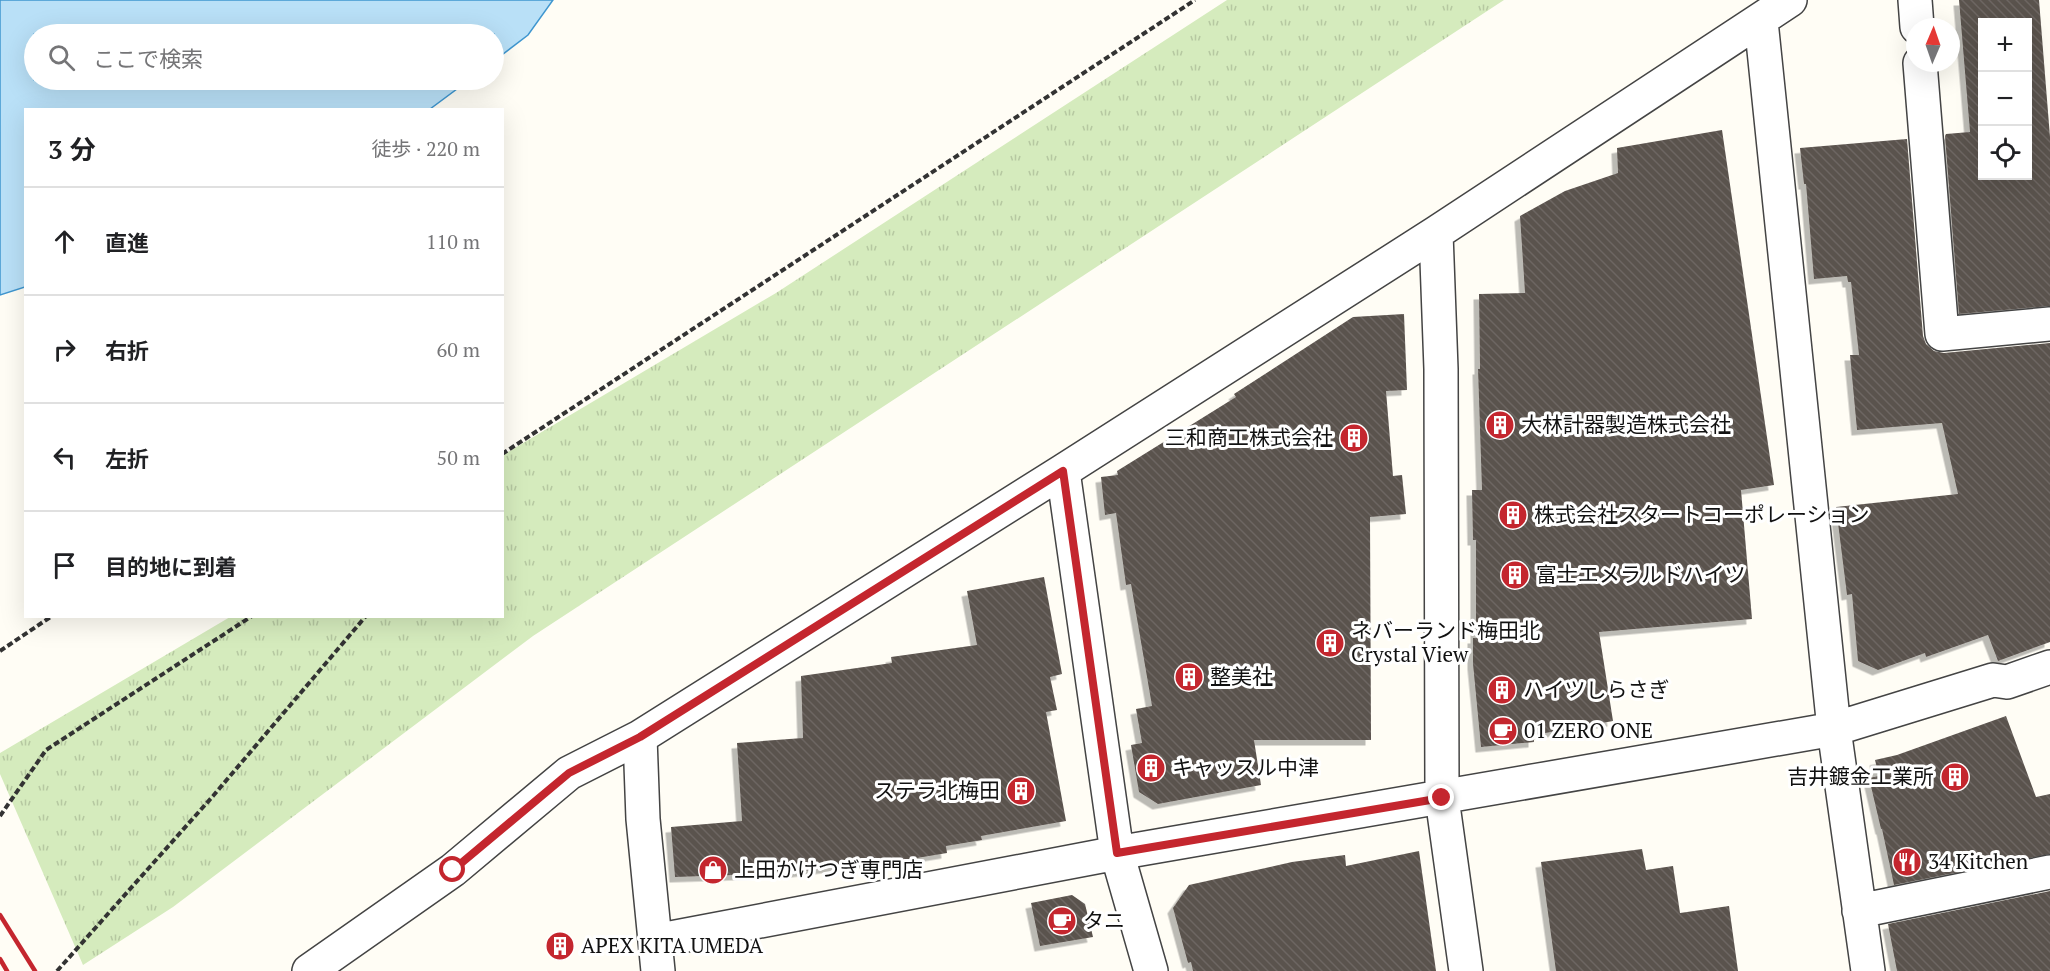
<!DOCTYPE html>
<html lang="ja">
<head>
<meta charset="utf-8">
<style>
  :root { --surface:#fff; --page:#f6f6f6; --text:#202124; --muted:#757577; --line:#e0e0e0 }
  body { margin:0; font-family:"PT Serif","Noto Sans JP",serif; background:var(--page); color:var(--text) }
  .controls { position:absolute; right:18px; top:18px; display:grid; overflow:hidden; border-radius:0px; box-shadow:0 6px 24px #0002 }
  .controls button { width:54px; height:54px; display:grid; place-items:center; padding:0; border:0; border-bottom:2px solid var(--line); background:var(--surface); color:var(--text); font:30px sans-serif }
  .compass { position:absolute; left:1906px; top:18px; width:54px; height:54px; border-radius:50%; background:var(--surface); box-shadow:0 6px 24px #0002; rotate:2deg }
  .stop { position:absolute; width:18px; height:18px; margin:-14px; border:4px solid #c4262e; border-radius:50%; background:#fff }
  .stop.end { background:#c4262e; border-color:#fff; box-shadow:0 2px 6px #0008 }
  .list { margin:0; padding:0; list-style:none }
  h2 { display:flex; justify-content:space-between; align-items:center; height:78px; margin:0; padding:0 24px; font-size:26px }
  h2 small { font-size:20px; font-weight:400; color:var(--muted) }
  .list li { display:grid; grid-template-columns:39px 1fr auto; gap:18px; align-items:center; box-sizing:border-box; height:108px; padding:0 24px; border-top:2px solid var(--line) }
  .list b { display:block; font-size:22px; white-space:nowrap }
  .list em { font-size:20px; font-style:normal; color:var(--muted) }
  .icon { flex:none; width:33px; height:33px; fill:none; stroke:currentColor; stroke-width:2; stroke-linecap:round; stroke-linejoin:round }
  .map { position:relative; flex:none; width:2050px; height:971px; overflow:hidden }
  .search { position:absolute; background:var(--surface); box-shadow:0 6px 24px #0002; left:24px; top:24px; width:480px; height:66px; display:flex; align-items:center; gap:15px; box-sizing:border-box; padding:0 21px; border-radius:33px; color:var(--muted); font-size:22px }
  .panel { position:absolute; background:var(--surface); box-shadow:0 6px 24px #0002; left:24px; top:108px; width:480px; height:510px; border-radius:0px }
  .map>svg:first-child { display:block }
  .grass { fill:url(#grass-tufts) }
  .water { fill:#b9e0f7; stroke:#3f96cf; stroke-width:1.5 }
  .building { fill:url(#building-back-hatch); fill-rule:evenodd; filter:url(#shadow) }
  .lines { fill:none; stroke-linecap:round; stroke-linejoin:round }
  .minor-casing { stroke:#444; stroke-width:36 }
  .path { stroke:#333; stroke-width:4; stroke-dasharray:6 3; stroke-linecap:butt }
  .minor { stroke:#fff; stroke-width:33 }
  .rail { stroke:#c4262e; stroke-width:4.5 }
  .route { stroke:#c4262e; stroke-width:8 }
  .labels { text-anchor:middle; stroke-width:6; stroke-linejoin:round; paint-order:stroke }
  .poi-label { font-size:21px; fill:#111; stroke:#fff; text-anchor:start }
</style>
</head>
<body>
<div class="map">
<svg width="2050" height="971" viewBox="0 0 2050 971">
  <defs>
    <pattern id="grass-tufts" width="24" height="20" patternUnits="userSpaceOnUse" patternTransform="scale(1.5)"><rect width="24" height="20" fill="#d5ebbd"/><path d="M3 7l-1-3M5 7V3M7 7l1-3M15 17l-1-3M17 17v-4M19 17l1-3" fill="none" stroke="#b6c8a1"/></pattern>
    <pattern id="building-back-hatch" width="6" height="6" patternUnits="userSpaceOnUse" patternTransform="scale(1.5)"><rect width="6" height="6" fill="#5a524d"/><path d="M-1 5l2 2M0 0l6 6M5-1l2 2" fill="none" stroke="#6d6662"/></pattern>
    <filter id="shadow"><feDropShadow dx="-5.5" dy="5.5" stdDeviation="0" flood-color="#0004"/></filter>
  </defs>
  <rect width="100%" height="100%" fill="#fffdf5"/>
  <!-- grass -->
  <path class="grass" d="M 1227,0 L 1504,0 L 533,636 L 173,907 L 83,965 L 0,774 L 0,753 L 230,617 L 502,616 L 503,455 L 776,293 Z"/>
  <!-- water -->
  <path class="water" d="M 0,0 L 553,0 L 528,35 L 494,61 L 494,34 L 34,34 L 34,80 L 469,80 L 430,109 L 26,110 L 25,287 L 0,295 Z"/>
  <!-- building -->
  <path class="building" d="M 1959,0 L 2039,0 L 2050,137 L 2050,306 L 1959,314 L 1945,136 L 1946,134 L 1970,132 ZM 1983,22 L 2028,22 L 2028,176 L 1983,176 Z
    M 1722,130 L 1774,485 L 1741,490 L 1752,619 L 1599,632 L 1613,721 L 1534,735 L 1534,742 L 1481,747 L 1473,664 L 1473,638 L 1476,638 L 1476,540 L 1473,540 L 1472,490 L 1482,490 L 1478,369 L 1480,369 L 1479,294 L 1525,293 L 1520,216 L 1565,191 L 1618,173 L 1617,148 Z
    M 1907,139 L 1923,336 L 1926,344 L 1934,351 L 1944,353 L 2050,343 L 2050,642 L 1998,661 L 1988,635 L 1926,657 L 1925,653 L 1878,670 L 1858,661 L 1852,594 L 1847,595 L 1836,507 L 1958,494 L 1942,423 L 1857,430 L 1850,355 L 1859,355 L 1851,282 L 1848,282 L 1847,276 L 1814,279 L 1806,184 L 1804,184 L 1800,148 Z
    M 1404,314 L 1407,390 L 1386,391 L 1393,476 L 1402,475 L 1406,514 L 1370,517 L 1371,740 L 1254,740 L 1261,785 L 1158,804 L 1139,792 L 1131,745 L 1142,743 L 1136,709 L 1152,706 L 1131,584 L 1126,585 L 1116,513 L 1105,515 L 1101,477 L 1118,475 L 1117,471 L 1236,397 L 1234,394 L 1353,317 Z
    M 1044,577 L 1062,674 L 1050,677 L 1057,710 L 1046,712 L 1066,821 L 981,836 L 982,840 L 946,846 L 947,853 L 893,862 L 892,859 L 789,873 L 675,877 L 671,827 L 742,821 L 737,743 L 803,738 L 801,676 L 892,663 L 891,657 L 977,645 L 967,591 Z
    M 2006,716 L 2036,797 L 2050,794 L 2050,854 L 1894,885 L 1882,829 L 1881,829 L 1869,778 L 1879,776 L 1875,760 L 1897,755 Z
    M 1642,849 L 1646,870 L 1673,866 L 1680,913 L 1729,906 L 1738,971 L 1556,971 L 1541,862 Z
    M 1419,851 L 1436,971 L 1193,971 L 1191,962 L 1188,963 L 1173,908 L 1189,885 L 1292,862 L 1345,855 L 1346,866 Z
    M 2050,891 L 2050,971 L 1897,971 L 1888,924 Z
    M 1072,895 L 1085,904 L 1093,937 L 1040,946 L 1031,903 Z"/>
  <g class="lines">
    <!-- minor casing -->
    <g class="minor-casing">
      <path id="minor" d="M 1915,0 L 1917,27
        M 1761,21 L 1834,729 L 1868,971
        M 1920,63 L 1942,334 L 2050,324
        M 1436,233 L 1441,369 L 1442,798 L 1466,971
        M 1063,471 L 1117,853 L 1151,971
        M 640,737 L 643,819 L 658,971
        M 1859,911 L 2050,872
        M 655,941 L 1117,853 L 1834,729 L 1993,680 L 2007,682 L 2050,667
        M 309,971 L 453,870 L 569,773 L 640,737 L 1063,471 L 1436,233 L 1790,0"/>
    </g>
    <!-- path -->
    <path class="path" d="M 502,454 L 1195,0
      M 0,651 L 52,616
      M 0,816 L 46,750 L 252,616
      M 57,971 L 213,796 L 366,616"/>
    <!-- minor -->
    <use href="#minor" class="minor"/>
    <!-- rail -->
    <path class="rail" d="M 0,915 L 35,971
      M 0,959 L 7,971"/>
  </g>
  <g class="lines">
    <!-- route -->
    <path class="route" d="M 453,870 L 569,773 L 640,737 L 1063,471 L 1117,853 L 1442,798"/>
  </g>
  <!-- icons -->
  <defs>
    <g id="building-disc" transform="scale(1.5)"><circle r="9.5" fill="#c4262e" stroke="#fff"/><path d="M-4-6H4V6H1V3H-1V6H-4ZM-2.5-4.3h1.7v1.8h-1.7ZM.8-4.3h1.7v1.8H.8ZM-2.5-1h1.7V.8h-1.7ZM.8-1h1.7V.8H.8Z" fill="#fff"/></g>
    <g id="cafe-disc" transform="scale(1.5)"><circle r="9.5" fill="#c4262e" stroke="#fff"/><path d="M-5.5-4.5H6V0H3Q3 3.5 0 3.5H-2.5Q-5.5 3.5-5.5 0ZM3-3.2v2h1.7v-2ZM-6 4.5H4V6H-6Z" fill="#fff"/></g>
    <g id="restaurant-disc" transform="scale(1.5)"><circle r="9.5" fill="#c4262e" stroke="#fff"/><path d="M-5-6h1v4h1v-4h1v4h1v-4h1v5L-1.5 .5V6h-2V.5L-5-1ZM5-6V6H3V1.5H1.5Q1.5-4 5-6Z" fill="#fff"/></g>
    <g id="shop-disc" transform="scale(1.5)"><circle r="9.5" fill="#c4262e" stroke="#fff"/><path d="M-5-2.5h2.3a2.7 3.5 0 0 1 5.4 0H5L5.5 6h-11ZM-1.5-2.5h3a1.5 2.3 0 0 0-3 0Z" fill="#fff"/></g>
  </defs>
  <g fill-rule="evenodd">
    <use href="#building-disc" x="1500" y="425"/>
    <use href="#building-disc" x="1354" y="438"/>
    <use href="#building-disc" x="1513" y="515"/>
    <use href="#building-disc" x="1515" y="575"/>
    <use href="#building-disc" x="1330" y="643"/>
    <use href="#building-disc" x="1189" y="677"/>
    <use href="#building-disc" x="1502" y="690"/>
    <use href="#cafe-disc" x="1503" y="731"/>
    <use href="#building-disc" x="1151" y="768"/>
    <use href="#building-disc" x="1955" y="777"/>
    <use href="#building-disc" x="1021" y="791"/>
    <use href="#restaurant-disc" x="1907" y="862"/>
    <use href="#shop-disc" x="713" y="870"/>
    <use href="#cafe-disc" x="1062" y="921"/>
    <use href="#building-disc" x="560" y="946"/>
  </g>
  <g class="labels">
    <!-- poi labels -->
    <g class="poi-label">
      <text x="1521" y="432">大林計器製造株式会社</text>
      <text x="1333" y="445" text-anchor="end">三和商工株式会社</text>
      <text x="1534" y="522">株式会社スタートコーポレーション</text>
      <text x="1536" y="582">富士エメラルドハイツ</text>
      <text x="1351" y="638">ネバーランド梅田北<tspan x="1351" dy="24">Crystal View</tspan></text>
      <text x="1210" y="684">整美社</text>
      <text x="1523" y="697">ハイツしらさぎ</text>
      <text x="1524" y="738">01 ZERO ONE</text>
      <text x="1172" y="775">キャッスル中津</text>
      <text x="1934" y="784" text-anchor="end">吉井鍍金工業所</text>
      <text x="1000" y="798" text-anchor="end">ステラ北梅田</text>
      <text x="1928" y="869">34 Kitchen</text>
      <text x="734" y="877">上田かけつぎ専門店</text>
      <text x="1083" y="928">タニ</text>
      <text x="581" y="953">APEX KITA UMEDA</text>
    </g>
  </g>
</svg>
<div class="controls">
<button>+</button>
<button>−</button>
<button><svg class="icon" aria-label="locate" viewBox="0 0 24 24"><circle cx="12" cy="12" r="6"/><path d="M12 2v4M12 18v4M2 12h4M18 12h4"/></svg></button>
</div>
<svg class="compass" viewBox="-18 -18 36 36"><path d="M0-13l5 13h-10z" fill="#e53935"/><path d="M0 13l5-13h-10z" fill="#757577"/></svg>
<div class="stop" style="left:453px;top:870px"></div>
<div class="stop end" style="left:1442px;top:798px"></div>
<div class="search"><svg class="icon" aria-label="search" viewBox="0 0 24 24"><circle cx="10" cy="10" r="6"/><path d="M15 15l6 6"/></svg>ここで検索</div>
<section class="panel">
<h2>3 分<small>徒歩 · 220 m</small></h2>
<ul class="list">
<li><svg class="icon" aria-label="ahead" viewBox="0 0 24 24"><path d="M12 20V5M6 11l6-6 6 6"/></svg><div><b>直進</b></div><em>110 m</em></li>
<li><svg class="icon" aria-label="right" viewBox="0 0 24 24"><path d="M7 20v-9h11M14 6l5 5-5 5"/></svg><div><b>右折</b></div><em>60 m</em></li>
<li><svg class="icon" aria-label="left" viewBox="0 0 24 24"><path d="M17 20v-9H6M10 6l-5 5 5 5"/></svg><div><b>左折</b></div><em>50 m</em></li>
<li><svg class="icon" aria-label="arrive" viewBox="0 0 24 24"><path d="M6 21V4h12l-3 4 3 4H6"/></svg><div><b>目的地に到着</b></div></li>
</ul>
</section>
</div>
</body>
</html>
